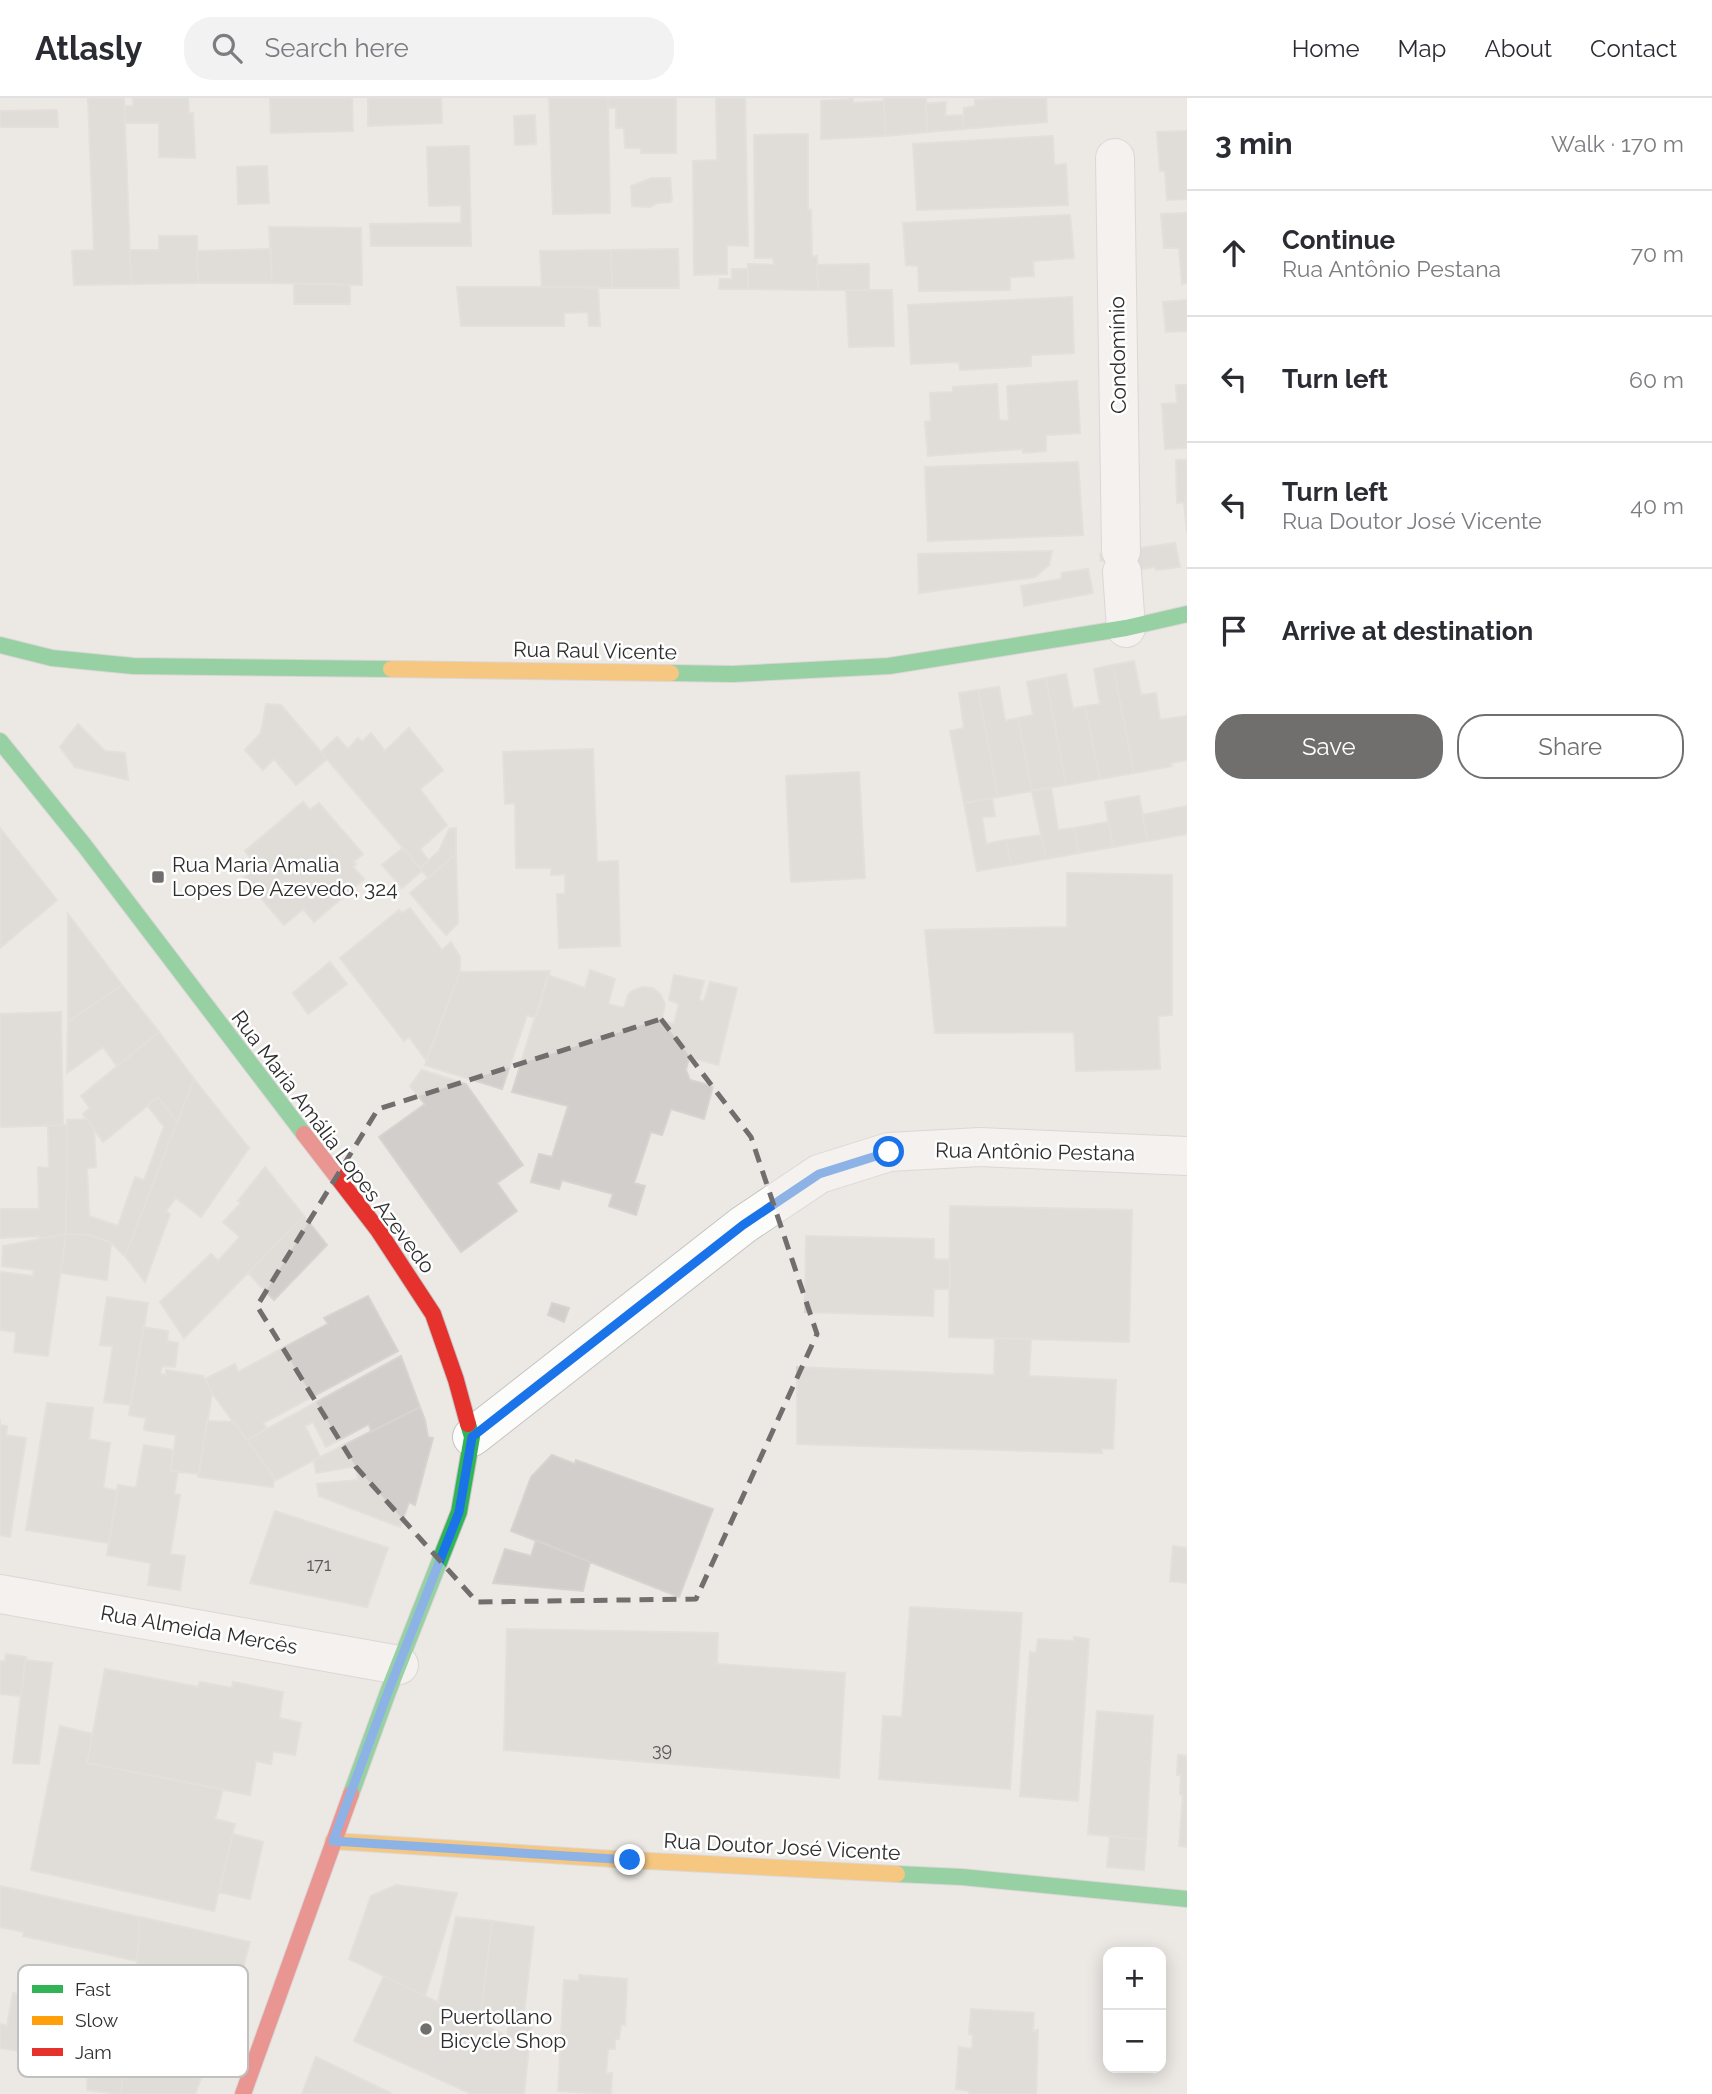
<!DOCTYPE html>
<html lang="en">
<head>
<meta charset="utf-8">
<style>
  :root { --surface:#fff; --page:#f2f2f3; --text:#2b2b33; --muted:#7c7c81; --line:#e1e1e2; --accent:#706f6e }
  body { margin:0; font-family:Raleway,sans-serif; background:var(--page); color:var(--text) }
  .controls { position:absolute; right:21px; bottom:21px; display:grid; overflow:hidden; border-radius:14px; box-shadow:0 4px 18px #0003 }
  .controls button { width:63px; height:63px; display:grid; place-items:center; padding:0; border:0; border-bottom:2px solid var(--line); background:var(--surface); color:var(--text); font:35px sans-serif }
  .stop { position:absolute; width:21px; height:21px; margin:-16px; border:5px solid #1a73e8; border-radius:50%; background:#fff }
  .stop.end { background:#1a73e8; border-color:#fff; box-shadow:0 2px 7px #0008 }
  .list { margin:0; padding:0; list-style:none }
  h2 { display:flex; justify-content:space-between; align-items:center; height:91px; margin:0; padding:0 28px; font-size:30px }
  h2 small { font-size:23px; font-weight:400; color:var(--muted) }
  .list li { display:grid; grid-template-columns:46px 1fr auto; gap:21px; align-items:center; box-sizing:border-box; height:126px; padding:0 28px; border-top:2px solid var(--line) }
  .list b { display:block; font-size:26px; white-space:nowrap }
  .list p { margin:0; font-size:23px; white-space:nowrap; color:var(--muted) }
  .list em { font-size:23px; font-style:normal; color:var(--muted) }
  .actions { display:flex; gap:14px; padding:21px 28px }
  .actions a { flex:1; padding:16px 0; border:2px solid var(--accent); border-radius:28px; text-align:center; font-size:24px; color:var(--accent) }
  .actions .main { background:var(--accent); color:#fff }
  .icon { flex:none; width:38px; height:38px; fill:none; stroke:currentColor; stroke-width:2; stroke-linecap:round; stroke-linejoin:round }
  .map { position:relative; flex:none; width:1187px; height:1996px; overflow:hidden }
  header { display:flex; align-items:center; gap:42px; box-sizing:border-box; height:98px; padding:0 35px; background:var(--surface); border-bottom:2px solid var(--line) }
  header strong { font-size:33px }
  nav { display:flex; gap:38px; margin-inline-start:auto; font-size:24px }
  .search { width:490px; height:63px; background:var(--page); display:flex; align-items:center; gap:18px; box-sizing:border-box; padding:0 24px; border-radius:28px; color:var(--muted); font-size:26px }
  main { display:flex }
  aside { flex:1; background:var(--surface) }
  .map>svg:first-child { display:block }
  .building { fill:#d1cecb; stroke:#d7d4d0; stroke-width:2 }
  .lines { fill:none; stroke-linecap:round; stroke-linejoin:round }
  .street-casing { stroke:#c5c4c5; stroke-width:40 }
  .fast-casing { stroke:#c5c4c5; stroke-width:18 }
  .slow-casing { stroke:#c5c4c5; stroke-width:18 }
  .jam-casing { stroke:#c5c4c5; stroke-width:18 }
  .street { stroke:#fcfcfb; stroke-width:38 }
  .fast { stroke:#30b455; stroke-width:16 }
  .slow { stroke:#ff9f0a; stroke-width:16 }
  .jam { stroke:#e5322d; stroke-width:16 }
  .route { stroke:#1a73e8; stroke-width:9 }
  .marked { fill:none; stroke:#706f6e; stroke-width:5; stroke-dasharray:14 9; stroke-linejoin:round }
  .poi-dot { fill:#706f6e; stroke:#fff; stroke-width:2.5 }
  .labels { text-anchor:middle; stroke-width:5; stroke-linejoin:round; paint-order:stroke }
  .number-label { font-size:18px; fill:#585857 }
  .street-label { font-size:21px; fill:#2e2e2e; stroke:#fff }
  .poi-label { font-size:21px; fill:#2e2e2e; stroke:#fff; text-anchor:start }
  .key { fill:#fff; stroke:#c0c0c0; stroke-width:2 }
  .key-label { font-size:19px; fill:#2e2e2e }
</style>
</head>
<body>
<header>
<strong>Atlasly</strong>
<div class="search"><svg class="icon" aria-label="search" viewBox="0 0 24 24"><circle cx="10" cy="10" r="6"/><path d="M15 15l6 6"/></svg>Search here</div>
<nav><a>Home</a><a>Map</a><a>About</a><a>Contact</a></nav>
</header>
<main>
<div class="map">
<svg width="1187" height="1996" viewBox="0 0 1187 1996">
  <rect width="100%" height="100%" fill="#ece8e4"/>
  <!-- building -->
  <path class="building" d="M 88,0 L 124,0 L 131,186 L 74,187 L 72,153 L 94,152 Z
    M 133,0 L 188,0 L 189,16 L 193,15 L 195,60 L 159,59 L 159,25 L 125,25 L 125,8 L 133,8 Z
    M 270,0 L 352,0 L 353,33 L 271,35 Z
    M 368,0 L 441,0 L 442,25 L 368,28 Z
    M 549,0 L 608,0 L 610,115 L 553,116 Z
    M 608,0 L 676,0 L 676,55 L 641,55 L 641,50 L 625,50 L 624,30 L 616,30 L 616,10 L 608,10 Z
    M 716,0 L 745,0 L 748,148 L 727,147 L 727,176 L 694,177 L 693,63 L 717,62 Z
    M 884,0 L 926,0 L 927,34 L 885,38 Z
    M 1012,0 L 1046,0 L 1047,24 L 963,31 L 964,10 L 975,8 L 975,2 Z
    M 853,1 L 853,5 L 884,3 L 885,38 L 821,41 L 821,3 Z
    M 946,4 L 945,18 L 963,17 L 963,31 L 927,34 L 926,6 Z
    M 57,12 L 58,29 L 0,29 L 0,13 Z
    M 535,17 L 536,46 L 515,47 L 514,18 Z
    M 1187,33 L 1187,101 L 1167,102 L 1165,73 L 1160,73 L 1157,34 Z
    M 808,36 L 808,112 L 811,112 L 812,159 L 817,158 L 818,192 L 748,191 L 748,166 L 774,167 L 773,160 L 755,160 L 754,37 Z
    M 1053,38 L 1054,67 L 1066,66 L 1068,107 L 917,112 L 913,46 Z
    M 469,48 L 471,148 L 371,148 L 370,126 L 461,125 L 461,107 L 429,108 L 427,49 Z
    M 267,68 L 269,105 L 238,106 L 237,69 Z
    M 652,80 L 670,80 L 672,102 L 670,104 L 657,105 L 650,109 L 632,108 L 631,88 Z
    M 1187,115 L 1187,185 L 1182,186 L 1179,150 L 1164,150 L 1161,116 Z
    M 1070,117 L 1074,160 L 1033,163 L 1034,178 L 1010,179 L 1010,192 L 919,193 L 918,168 L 906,167 L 903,125 Z
    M 269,129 L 361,130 L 362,187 L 272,185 Z
    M 159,138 L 197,138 L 198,185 L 131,186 L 130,152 L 159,152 Z
    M 271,151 L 272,185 L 198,185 L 197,153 Z
    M 678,151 L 679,190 L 612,190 L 611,152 Z
    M 611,152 L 612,190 L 542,189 L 540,153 Z
    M 869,166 L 869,192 L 818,192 L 817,167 Z
    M 732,171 L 748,171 L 748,191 L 719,191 L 720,181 L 732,181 Z
    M 294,185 L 350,187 L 350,206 L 294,206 Z
    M 457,189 L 598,189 L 600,228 L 589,228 L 588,214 L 564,215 L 564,228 L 461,228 Z
    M 846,192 L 892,192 L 894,248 L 849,249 Z
    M 1072,199 L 1074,255 L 1031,257 L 1031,268 L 960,272 L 959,264 L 911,266 L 908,207 Z
    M 1187,202 L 1187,233 L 1166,234 L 1163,204 Z
    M 1077,283 L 1080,335 L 1046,337 L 1046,353 L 1023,355 L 1023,351 L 928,358 L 925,324 L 931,323 L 930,295 L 953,294 L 953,289 L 997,286 L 999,322 L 1009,323 L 1007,288 Z
    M 1176,287 L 1187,287 L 1187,350 L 1165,351 L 1162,306 L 1177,305 Z
    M 1176,362 L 1187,362 L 1187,435 L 1184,404 L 1177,405 Z
    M 1078,364 L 1083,437 L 928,443 L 925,369 Z
    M 1175,445 L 1180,469 L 1156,472 L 1155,469 L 1109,476 L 1106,463 L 1101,463 L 1100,456 Z
    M 1052,453 L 1049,467 L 1035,479 L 919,495 L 918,456 Z
    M 1088,471 L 1093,495 L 1024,508 L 1021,488 L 1061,481 L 1062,475 Z
    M 1134,563 L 1141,597 L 1156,595 L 1160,622 L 1187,618 L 1187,662 L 1170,665 L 1172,668 L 1134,675 L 1113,567 Z
    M 1113,567 L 1134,675 L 1100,681 L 1085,608 L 1100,606 L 1094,571 Z
    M 1066,576 L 1073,611 L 1085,608 L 1100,681 L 1066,687 L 1046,580 Z
    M 1046,580 L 1066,687 L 1032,693 L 1018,620 L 1033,617 L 1027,584 Z
    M 999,589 L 1005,623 L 1018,620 L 1032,693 L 998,699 L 978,592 Z
    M 978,592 L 998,699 L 964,705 L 950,633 L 964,630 L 959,595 Z
    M 266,606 L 281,607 L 327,661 L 296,687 L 274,661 L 263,672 L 245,652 L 261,635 Z
    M 78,626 L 105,653 L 125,655 L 128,682 L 75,669 L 60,649 Z
    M 409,630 L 443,672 L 420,691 L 447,727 L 420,751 L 429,763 L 420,770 L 321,654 L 337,639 L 348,651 L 358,640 L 362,644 L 371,635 L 385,653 Z
    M 593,651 L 597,764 L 618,763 L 620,848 L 559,850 L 557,796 L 565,796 L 565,776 L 551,777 L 551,770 L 516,770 L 515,705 L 505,706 L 503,654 Z
    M 859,674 L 865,780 L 791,784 L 786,678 Z
    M 1051,689 L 1058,732 L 1074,730 L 1079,755 L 1046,761 L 1032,693 Z
    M 1139,698 L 1148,743 L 1113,749 L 1105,704 Z
    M 992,700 L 995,718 L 982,719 L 986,746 L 1006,742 L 1011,767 L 977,773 L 964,705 Z
    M 303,704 L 310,712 L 319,705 L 363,756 L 353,764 L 356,766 L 353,769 L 364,781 L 314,824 L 303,811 L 284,827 L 244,780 L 257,768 L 245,753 Z
    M 1187,708 L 1187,736 L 1148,743 L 1142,717 Z
    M 1109,724 L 1113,749 L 1079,755 L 1074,730 Z
    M 0,730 L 57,802 L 0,850 Z
    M 456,730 L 456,756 L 428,780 L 420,770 L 439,753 L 449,731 Z
    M 1041,737 L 1046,761 L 1011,767 L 1006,742 Z
    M 403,750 L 422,773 L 402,790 L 382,767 Z
    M 456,756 L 458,825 L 446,837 L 410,795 Z
    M 1067,775 L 1172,777 L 1172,917 L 1158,918 L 1160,971 L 1076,973 L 1074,934 L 935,935 L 925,832 L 1067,829 Z
    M 410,810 L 442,852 L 451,844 L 460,859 L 460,874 L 426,962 L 409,939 L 404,943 L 340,860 L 399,812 L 402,815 Z
    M 68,816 L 122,887 L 68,924 Z
    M 330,864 L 347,886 L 308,916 L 293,895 Z
    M 590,872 L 615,881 L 608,906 L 624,910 L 628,897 L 632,893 L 642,889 L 653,890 L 661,897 L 665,907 L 661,923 L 674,926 L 679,906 L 669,902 L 674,877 L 704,883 L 699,902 L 704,903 L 710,884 L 737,890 L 718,967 L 689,959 L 686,972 L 690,982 L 713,988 L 704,1021 L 671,1011 L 662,1037 L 651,1034 L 634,1085 L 645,1088 L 636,1117 L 609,1108 L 613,1096 L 562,1082 L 559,1091 L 531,1084 L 539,1056 L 552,1059 L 568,1008 L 512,994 L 548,877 L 585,890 Z
    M 550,873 L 536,920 L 527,917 L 502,991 L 425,967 L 460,874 Z
    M 122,887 L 159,934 L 117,968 L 103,949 L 67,975 L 68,924 Z
    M 61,914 L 63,1027 L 0,1029 L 0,916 Z
    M 159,934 L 194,981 L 177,1024 L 158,999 L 103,1044 L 83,1016 L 90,1010 L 81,998 Z
    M 422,972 L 466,986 L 523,1067 L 497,1085 L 517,1113 L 461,1154 L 379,1039 L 425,1006 L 410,988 Z
    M 194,981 L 249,1050 L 201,1119 L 176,1100 L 166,1113 L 170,1116 L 145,1184 L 125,1158 Z
    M 158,999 L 177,1024 L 125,1158 L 110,1144 L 89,1137 L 66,1136 L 67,1022 L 87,1021 L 94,1031 L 96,1069 L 87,1070 L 89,1118 L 118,1128 L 135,1079 L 144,1082 L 164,1029 L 147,1007 Z
    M 67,1027 L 66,1136 L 39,1141 L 40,1138 L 0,1140 L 0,1111 L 39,1111 L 38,1069 L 49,1070 L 48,1028 Z
    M 265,1069 L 304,1118 L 184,1240 L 160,1204 L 211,1156 L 218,1163 L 240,1139 L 223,1124 L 241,1105 L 238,1103 Z
    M 950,1108 L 1132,1112 L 1129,1244 L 949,1239 Z
    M 304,1118 L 327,1147 L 274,1202 L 248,1175 Z
    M 66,1136 L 89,1137 L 111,1145 L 107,1182 L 61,1175 Z
    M 66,1136 L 48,1258 L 14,1254 L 16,1234 L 0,1232 L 0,1174 L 33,1178 L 34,1172 L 2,1168 L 3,1148 Z
    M 806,1138 L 934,1141 L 934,1161 L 950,1162 L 950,1191 L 934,1191 L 933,1218 L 805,1214 Z
    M 368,1198 L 398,1253 L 263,1325 L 267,1331 L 247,1342 L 212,1295 L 205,1281 L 235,1266 L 238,1274 L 328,1226 L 324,1220 Z
    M 107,1199 L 148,1205 L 131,1307 L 104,1304 L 113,1248 L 100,1247 Z
    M 552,1205 L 569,1210 L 564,1224 L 548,1217 Z
    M 143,1229 L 168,1233 L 167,1243 L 178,1245 L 175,1269 L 162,1268 L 160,1276 L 166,1277 L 166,1272 L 203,1278 L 212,1295 L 199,1376 L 171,1373 L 176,1337 L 144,1332 L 146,1320 L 129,1317 Z
    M 995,1240 L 1031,1241 L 1029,1278 L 1116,1282 L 1113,1351 L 1101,1350 L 1102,1355 L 797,1346 L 797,1269 L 994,1277 Z
    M 401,1258 L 420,1309 L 371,1334 L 369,1326 L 326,1349 L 313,1324 L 305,1328 L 320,1359 L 276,1382 L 247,1342 Z
    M 47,1305 L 93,1310 L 89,1341 L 110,1345 L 103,1390 L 118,1393 L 109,1445 L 26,1432 Z
    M 420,1309 L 425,1322 L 428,1339 L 433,1340 L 415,1407 L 409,1404 L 400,1429 L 319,1398 L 317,1386 L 358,1382 L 356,1368 L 316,1375 L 314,1362 Z
    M 0,1321 L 0,1327 L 7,1328 L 6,1337 L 26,1340 L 10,1439 L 0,1437 Z
    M 207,1323 L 234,1324 L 274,1379 L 273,1389 L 198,1379 Z
    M 144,1347 L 173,1352 L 171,1373 L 178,1373 L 174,1396 L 180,1397 L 170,1456 L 185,1458 L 180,1492 L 148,1487 L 151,1465 L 107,1457 L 118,1387 L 136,1390 Z
    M 552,1357 L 575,1366 L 576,1362 L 713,1411 L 679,1499 L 511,1433 L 531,1379 Z
    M 275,1413 L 388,1450 L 367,1509 L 250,1485 Z
    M 536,1442 L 590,1464 L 583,1493 L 493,1485 L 505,1451 L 531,1458 Z
    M 1173,1448 L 1187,1450 L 1187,1485 L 1170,1483 Z
    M 910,1509 L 1022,1515 L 1010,1691 L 879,1681 L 883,1618 L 902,1619 Z
    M 507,1531 L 718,1535 L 717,1566 L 845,1575 L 839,1680 L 504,1652 Z
    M 1074,1539 L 1089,1541 L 1078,1703 L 1020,1698 L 1030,1554 L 1036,1555 L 1038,1541 L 1074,1543 Z
    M 6,1556 L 26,1559 L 21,1598 L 0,1596 L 0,1563 L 5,1563 Z
    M 25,1562 L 52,1565 L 39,1666 L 13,1665 Z
    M 105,1571 L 198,1589 L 200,1584 L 232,1590 L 233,1584 L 283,1594 L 279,1620 L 301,1625 L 295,1657 L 273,1653 L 271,1666 L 256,1663 L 250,1697 L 87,1665 Z
    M 1097,1613 L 1153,1618 L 1146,1742 L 1088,1736 Z
    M 60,1628 L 93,1636 L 87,1665 L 223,1691 L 215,1721 L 235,1726 L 214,1813 L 31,1772 Z
    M 1178,1657 L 1187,1658 L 1187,1749 L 1179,1748 L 1183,1697 L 1180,1696 L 1181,1677 L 1177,1677 Z
    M 233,1736 L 263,1744 L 250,1801 L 219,1794 Z
    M 1110,1738 L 1146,1742 L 1144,1772 L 1107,1769 Z
    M 396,1787 L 457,1795 L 425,1898 L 349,1861 L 371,1798 Z
    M 0,1788 L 140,1819 L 137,1863 L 23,1838 L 24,1834 L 0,1829 Z
    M 140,1819 L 250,1844 L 240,1881 L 137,1869 Z
    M 456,1819 L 492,1823 L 480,1925 L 438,1904 Z
    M 492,1823 L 534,1829 L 524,1915 L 533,1916 L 529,1949 L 507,1938 L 509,1923 L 481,1920 Z
    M 579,1877 L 627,1881 L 625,1927 L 621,1926 L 619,1941 L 615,1941 L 615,1951 L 608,1951 L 606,1976 L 612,1975 L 611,1996 L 558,1993 L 564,1882 L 579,1883 Z
    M 384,1878 L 529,1949 L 524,1996 L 472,1996 L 354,1943 Z
    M 13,1895 L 28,1899 L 22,1906 L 30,1932 L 58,1939 L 77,1918 L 72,1897 L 93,1899 L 90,1934 L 84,1934 L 83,1957 L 88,1957 L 88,1963 L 0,1950 L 0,1926 L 7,1928 Z
    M 92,1898 L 130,1903 L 121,1996 L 87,1992 L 88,1957 L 83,1957 L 84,1934 L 90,1934 Z
    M 130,1903 L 229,1909 L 195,1996 L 121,1996 Z
    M 971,1911 L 1034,1915 L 1033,1933 L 1038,1932 L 1036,1996 L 969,1996 L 969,1993 L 956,1991 L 959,1949 L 972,1951 L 973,1937 L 969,1936 Z
    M 316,1959 L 392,1996 L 302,1996 Z"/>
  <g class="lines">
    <!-- street casing -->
    <g class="street-casing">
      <path id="street" d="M 1115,60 L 1121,453
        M 1122,474 L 1126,530
        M 472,1339 L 743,1127 L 819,1076 L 889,1054 L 980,1049 L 1187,1058
        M 0,1496 L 399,1567"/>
    </g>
    <!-- fast casing -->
    <g class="fast-casing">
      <path id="fast" d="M 0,547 L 52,560 L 133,568 L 391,571
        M 671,575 L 733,576 L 889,568 L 1126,530 L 1187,516
        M 0,643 L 84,747 L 304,1036
        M 351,1696 L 388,1594 L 459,1414 L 472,1339 L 468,1326
        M 897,1776 L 962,1779 L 1187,1801"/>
    </g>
    <!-- slow casing -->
    <g class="slow-casing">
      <path id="slow" d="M 391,571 L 671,575
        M 333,1743 L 630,1762 L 897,1776"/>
    </g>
    <!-- jam casing -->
    <g class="jam-casing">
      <path id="jam" d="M 304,1036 L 378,1132 L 433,1216 L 456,1282 L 468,1326
        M 243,1996 L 351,1696"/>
    </g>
    <!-- street -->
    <use href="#street" class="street"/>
    <!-- fast -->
    <use href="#fast" class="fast"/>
    <!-- slow -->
    <use href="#slow" class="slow"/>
    <!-- jam -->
    <use href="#jam" class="jam"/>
  </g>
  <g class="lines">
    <!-- route -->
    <path class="route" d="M 630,1762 L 333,1743 L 388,1594 L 459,1414 L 472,1339 L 743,1127 L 819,1076 L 889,1054"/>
  </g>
  <!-- marked area -->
  <path d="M0 0H1187V1996H0ZM 661,921 L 751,1039 L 817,1236 L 696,1501 L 477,1504 L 356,1369 L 257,1208 L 378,1011 Z" fill="#ece8e4" fill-opacity=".55" fill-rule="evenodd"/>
  <path class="marked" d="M 661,921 L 751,1039 L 817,1236 L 696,1501 L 477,1504 L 356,1369 L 257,1208 L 378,1011 Z"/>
  <!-- markers -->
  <g class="poi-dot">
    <rect x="151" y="772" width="14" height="14" rx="3.5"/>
    <circle cx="426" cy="1931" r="7"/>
  </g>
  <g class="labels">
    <!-- number labels -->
    <g class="number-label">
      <text x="319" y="1473">171</text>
      <text x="662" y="1658">39</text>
    </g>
    <!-- street labels -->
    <g class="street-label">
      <text transform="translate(1118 257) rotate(-91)" y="7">Condomínio</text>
      <text transform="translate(595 553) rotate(1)" y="7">Rua Raul Vicente</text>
      <text transform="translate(333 1044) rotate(53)" y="7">Rua Maria Amália Lopes Azevedo</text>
      <text transform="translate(1035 1054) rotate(1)" y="7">Rua Antônio Pestana</text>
      <text transform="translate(199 1532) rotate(10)" y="7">Rua Almeida Mercês</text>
      <text transform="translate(782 1749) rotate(3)" y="7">Rua Doutor José Vicente</text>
    </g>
    <!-- poi labels -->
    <g class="poi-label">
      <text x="172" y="774">Rua Maria Amalia<tspan x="172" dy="24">Lopes De Azevedo, 324</tspan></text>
      <text x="440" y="1926">Puertollano<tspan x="440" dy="24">Bicycle Shop</tspan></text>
    </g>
  </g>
  <!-- legend -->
  <rect x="18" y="1867" width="230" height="112" rx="10" class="key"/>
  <rect x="32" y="1887" width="31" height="8" fill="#30b455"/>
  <rect x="32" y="1918" width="31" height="9" fill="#ff9f0a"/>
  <rect x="32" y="1950" width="31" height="8" fill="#e5322d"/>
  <g class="key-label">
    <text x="75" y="1898">Fast</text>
    <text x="75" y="1929">Slow</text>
    <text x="75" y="1961">Jam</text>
  </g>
</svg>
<div class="controls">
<button>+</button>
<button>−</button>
</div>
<div class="stop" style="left:889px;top:1054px"></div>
<div class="stop end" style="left:630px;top:1762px"></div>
</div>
<aside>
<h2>3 min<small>Walk · 170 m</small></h2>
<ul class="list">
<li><svg class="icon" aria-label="ahead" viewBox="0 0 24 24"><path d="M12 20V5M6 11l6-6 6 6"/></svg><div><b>Continue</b><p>Rua Antônio Pestana</p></div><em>70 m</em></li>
<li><svg class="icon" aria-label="left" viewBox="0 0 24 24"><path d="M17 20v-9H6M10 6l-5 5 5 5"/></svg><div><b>Turn left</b></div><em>60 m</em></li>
<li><svg class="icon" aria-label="left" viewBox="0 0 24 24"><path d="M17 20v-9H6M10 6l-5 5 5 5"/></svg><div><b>Turn left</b><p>Rua Doutor José Vicente</p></div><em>40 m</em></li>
<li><svg class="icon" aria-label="arrive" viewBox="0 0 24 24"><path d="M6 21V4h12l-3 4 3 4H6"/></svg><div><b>Arrive at destination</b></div></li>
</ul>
<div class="actions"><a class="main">Save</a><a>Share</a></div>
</aside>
</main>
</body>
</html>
